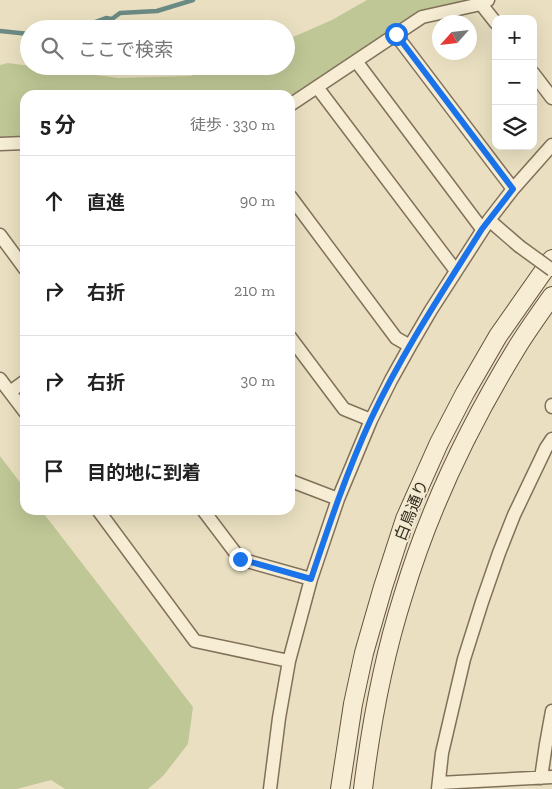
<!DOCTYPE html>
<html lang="ja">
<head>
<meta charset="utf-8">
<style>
  :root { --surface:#fff; --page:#f6f6f6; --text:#222; --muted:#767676; --line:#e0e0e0 }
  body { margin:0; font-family:"Zilla Slab","Noto Sans JP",serif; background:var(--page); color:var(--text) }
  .controls { position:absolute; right:15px; top:15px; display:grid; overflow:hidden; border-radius:10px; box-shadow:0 5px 20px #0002 }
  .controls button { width:45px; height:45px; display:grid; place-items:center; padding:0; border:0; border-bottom:1px solid var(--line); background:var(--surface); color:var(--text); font:25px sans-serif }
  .compass { position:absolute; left:432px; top:15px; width:45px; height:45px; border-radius:50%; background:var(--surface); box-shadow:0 5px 20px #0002; rotate:243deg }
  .stop { position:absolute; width:15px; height:15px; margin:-11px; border:4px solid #1a73e8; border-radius:50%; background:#fff }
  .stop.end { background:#1a73e8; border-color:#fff; box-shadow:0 1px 5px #0008 }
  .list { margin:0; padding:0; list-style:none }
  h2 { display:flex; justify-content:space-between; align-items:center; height:65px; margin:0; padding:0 20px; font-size:21px }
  h2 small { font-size:16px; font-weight:400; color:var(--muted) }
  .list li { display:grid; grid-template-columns:32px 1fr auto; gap:15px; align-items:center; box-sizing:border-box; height:90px; padding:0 20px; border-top:1px solid var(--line) }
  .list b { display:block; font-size:19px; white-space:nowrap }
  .list em { font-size:16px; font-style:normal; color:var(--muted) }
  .icon { flex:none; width:28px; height:28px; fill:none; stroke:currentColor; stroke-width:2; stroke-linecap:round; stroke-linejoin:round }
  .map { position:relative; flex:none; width:552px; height:789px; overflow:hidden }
  .search { position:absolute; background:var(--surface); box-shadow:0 5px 20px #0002; left:20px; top:20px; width:275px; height:55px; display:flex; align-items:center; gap:12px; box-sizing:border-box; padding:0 18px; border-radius:28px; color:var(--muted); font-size:19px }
  .panel { position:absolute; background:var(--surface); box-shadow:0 5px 20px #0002; left:20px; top:90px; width:275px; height:425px; border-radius:15px }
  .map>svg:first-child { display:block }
  .green { fill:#bfc796 }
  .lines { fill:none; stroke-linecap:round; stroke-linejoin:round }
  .stream { stroke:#6b8a84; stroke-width:4.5 }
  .minor-casing { stroke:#82715a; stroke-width:15 }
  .secondary-casing { stroke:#64523d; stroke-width:20 }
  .minor { stroke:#f6edd4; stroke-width:12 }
  .secondary { stroke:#f6edd4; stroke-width:18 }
  .minor-bridge-casing { stroke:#82715a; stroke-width:15; stroke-linecap:butt }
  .minor-bridge { stroke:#f6edd4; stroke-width:12 }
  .route { stroke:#1a73e8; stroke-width:6 }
  .labels { text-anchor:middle; stroke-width:4; stroke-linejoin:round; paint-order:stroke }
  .street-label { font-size:16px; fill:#33291d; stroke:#f2ead0 }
</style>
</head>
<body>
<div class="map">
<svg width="552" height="789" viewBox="0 0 552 789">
  <rect width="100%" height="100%" fill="#eae0c1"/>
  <!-- green -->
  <path class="green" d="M 367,0 L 467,0 L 381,36 L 290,98 L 290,95 L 25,95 L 25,137 L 0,137 L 0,65 L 8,63 L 118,78 L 190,76 L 221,66 L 286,66 L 286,40 L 332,20 Z
    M 0,456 L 25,489 L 25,510 L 41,510 L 193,707 L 188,744 L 163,776 L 148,789 L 65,789 L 51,780 L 17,789 L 0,789 Z"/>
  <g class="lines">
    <!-- stream -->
    <path class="stream" d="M 76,29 L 106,18 L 112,19 L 120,13 L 157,11 L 193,0
      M 0,31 L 29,34"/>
    <!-- minor casing -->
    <g class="minor-casing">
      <path id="minor" d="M 481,4 L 496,23
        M 396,35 L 513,189
        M 356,61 L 482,229
        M 533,73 L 552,98
        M 317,87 L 456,271
        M 290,105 L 422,17 L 481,4 L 488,0
        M 0,144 L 25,143
        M 290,196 L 396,338 L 410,346
        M 489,220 L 519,246
        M 0,235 L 25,269
        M 290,337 L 344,409 L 371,420
        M 0,379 L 25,412
        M 10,392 L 25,381
        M 552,405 L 552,407
        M 290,479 L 291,481 L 338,499
        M 98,510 L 195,641 L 289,661
        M 203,510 L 240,559 L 311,579
        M 541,778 L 546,744 L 552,711
        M 439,783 L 552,777
        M 270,789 L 279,718 L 289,661 L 311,579 L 338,499 L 371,420 L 391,380 L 410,346 L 431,310 L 489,220 L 513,189 L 552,145
        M 438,789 L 442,753 L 464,659 L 482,602 L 499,553 L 514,515 L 546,448 L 552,439"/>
    </g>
    <!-- secondary casing -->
    <g class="secondary-casing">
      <path id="secondary" d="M 340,789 L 353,704 L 364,653 L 383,587 L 405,519 L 439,443 L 465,393 L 498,336 L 552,259
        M 363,789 C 371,724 383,659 403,596 C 429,509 469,426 516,349 C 527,331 540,313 552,296"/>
    </g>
    <!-- minor -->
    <use href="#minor" class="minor"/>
    <!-- secondary -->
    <use href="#secondary" class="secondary"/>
    <!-- minor-bridge casing -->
    <g class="minor-bridge-casing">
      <path id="minor-bridge" d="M 519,246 L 552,270"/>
    </g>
    <!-- minor-bridge -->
    <use href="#minor-bridge" class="minor-bridge"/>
  </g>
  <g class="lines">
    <!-- route -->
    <path class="route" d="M 240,559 L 311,579 C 329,525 347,471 371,419 C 402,353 443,291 482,229 L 489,220 L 513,189 L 396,34"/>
  </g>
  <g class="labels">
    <!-- street labels -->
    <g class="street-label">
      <text transform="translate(411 510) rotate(-68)" y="6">白鳥通り</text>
    </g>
  </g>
</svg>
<div class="controls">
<button>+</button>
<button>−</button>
<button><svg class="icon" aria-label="layers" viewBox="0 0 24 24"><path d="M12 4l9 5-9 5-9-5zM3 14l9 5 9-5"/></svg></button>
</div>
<svg class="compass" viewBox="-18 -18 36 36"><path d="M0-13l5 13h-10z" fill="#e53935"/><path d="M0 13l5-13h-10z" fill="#767676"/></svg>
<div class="stop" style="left:396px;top:34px"></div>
<div class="stop end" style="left:240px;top:559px"></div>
<div class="search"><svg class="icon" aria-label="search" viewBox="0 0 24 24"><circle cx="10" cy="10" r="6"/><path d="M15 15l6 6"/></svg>ここで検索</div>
<section class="panel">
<h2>5 分<small>徒歩 · 330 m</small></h2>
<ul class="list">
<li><svg class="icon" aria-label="ahead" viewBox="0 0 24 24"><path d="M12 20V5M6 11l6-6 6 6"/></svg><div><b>直進</b></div><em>90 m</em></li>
<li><svg class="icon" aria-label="right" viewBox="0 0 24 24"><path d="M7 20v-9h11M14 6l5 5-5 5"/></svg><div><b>右折</b></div><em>210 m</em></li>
<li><svg class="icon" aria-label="right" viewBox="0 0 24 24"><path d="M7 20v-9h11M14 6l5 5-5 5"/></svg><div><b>右折</b></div><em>30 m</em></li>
<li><svg class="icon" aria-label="arrive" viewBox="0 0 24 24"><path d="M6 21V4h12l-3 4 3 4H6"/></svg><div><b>目的地に到着</b></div></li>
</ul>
</section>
</div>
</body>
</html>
